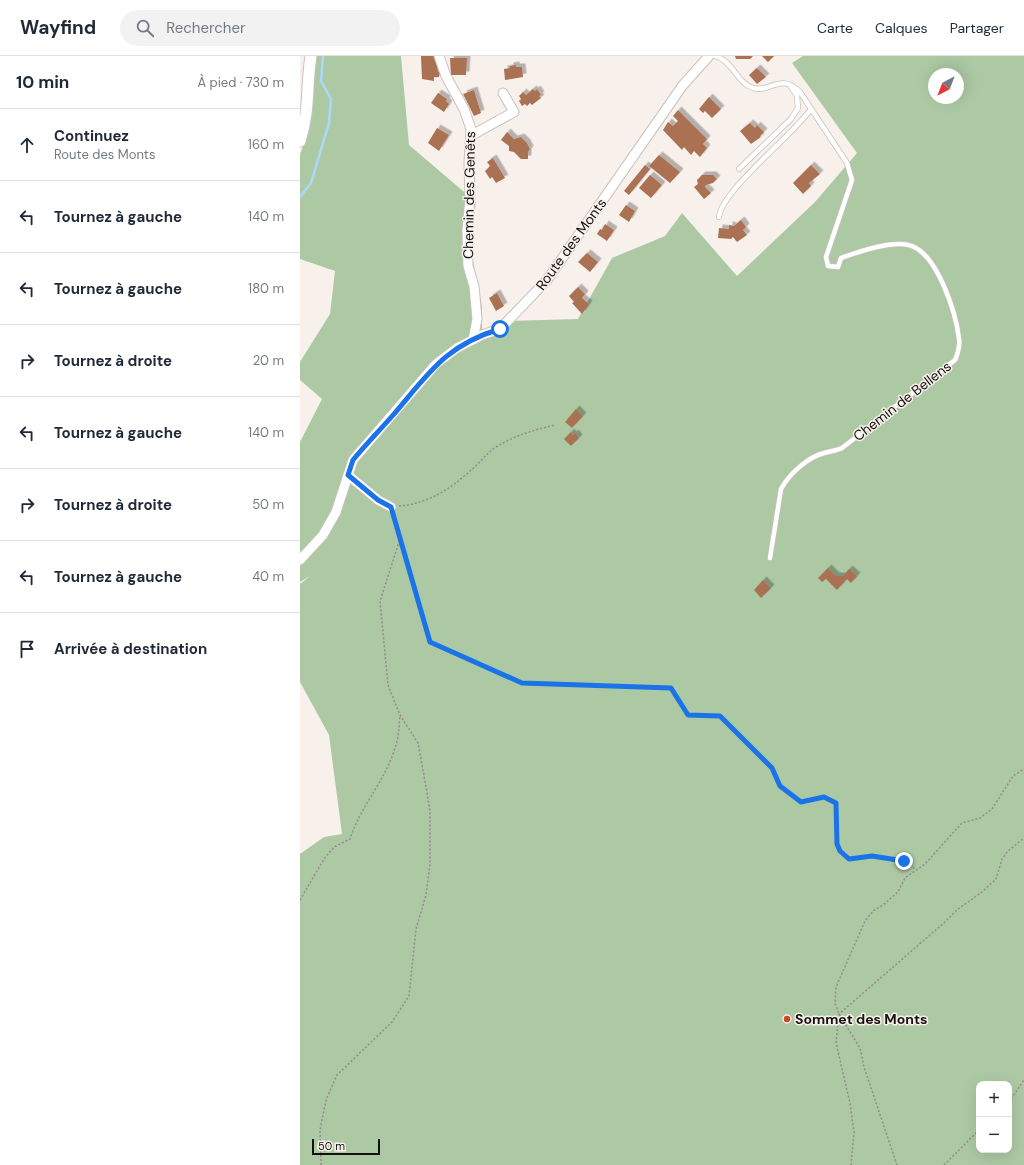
<!DOCTYPE html>
<html lang="fr">
<head>
<meta charset="utf-8">
<style>
  :root { --surface:#fff; --page:#f2f2f3; --text:#1f2937; --muted:#747a83; --line:#e0e1e3 }
  body { margin:0; font-family:"DM Sans",sans-serif; background:var(--page); color:var(--text) }
  .controls { position:absolute; right:12px; bottom:12px; display:grid; overflow:hidden; border-radius:8px; box-shadow:0 4px 16px #0002 }
  .controls button { width:36px; height:36px; display:grid; place-items:center; padding:0; border:0; border-bottom:1px solid var(--line); background:var(--surface); color:var(--text); font:20px sans-serif }
  .compass { position:absolute; left:628px; top:12px; width:36px; height:36px; border-radius:50%; background:var(--surface); box-shadow:0 4px 16px #0002; rotate:222deg }
  .scale { position:absolute; left:12px; bottom:10px; width:68px; box-sizing:border-box; padding-left:4px; border:2px solid #13110f; border-top:0; font-size:11px; line-height:14px; white-space:nowrap; color:#13110f; -webkit-text-stroke:3px #f8f0eb; paint-order:stroke }
  .stop { position:absolute; width:12px; height:12px; margin:-9px; border:3px solid #1a73e8; border-radius:50%; background:#fff }
  .stop.end { background:#1a73e8; border-color:#fff; box-shadow:0 1px 4px #0008 }
  .list { margin:0; padding:0; list-style:none }
  h2 { display:flex; justify-content:space-between; align-items:center; height:52px; margin:0; padding:0 16px; font-size:17px }
  h2 small { font-size:13px; font-weight:400; color:var(--muted) }
  .list li { display:grid; grid-template-columns:26px 1fr auto; gap:12px; align-items:center; box-sizing:border-box; height:72px; padding:0 16px; border-top:1px solid var(--line) }
  .list b { display:block; font-size:15px; white-space:nowrap }
  .list p { margin:0; font-size:13px; white-space:nowrap; color:var(--muted) }
  .list em { font-size:13px; font-style:normal; color:var(--muted) }
  .icon { flex:none; width:22px; height:22px; fill:none; stroke:currentColor; stroke-width:2; stroke-linecap:round; stroke-linejoin:round }
  .map { position:relative; flex:none; width:724px; height:1109px; overflow:hidden }
  header { display:flex; align-items:center; gap:24px; box-sizing:border-box; height:56px; padding:0 20px; background:var(--surface); border-bottom:1px solid var(--line) }
  header strong { font-size:19px }
  nav { display:flex; gap:22px; margin-inline-start:auto; font-size:14px }
  .search { width:280px; height:36px; background:var(--page); display:flex; align-items:center; gap:10px; box-sizing:border-box; padding:0 14px; border-radius:22px; color:var(--muted); font-size:15px }
  main { display:flex }
  aside { flex:1; background:var(--surface) }
  .map>svg:first-child { display:block }
  .green { fill:#adc9a4; fill-rule:evenodd }
  .lines { fill:none; stroke-linecap:round; stroke-linejoin:round }
  .stream { stroke:#acd8fc; stroke-width:2.5 }
  .building { fill:#aa7152; filter:url(#shadow) }
  .service-casing { stroke:#c9c1bd; stroke-width:6 }
  .minor-casing { stroke:#c9c1bd; stroke-width:11 }
  .tertiary-casing { stroke:#c9c1bd; stroke-width:13 }
  .path { stroke:#928d89; stroke-width:1.5; stroke-dasharray:2 2; stroke-linecap:butt }
  .service { stroke:#fff; stroke-width:4.5 }
  .minor { stroke:#fff; stroke-width:9 }
  .tertiary { stroke:#fff; stroke-width:11 }
  .route { stroke:#1a73e8; stroke-width:5 }
  .poi-dot { fill:#d04723; stroke:#f8f0eb; stroke-width:1.5 }
  .labels { text-anchor:middle; stroke-width:3; stroke-linejoin:round; paint-order:stroke }
  .street-label { font-size:14px; fill:#13110f; stroke:#f8f0eb }
  .poi-label { font-size:14px; font-weight:bold; fill:#13110f; stroke:#f8f0eb; text-anchor:start }
</style>
</head>
<body>
<header>
<strong>Wayfind</strong>
<div class="search"><svg class="icon" aria-label="search" viewBox="0 0 24 24"><circle cx="10" cy="10" r="6"/><path d="M15 15l6 6"/></svg>Rechercher</div>
<nav><a>Carte</a><a>Calques</a><a>Partager</a></nav>
</header>
<main>
<aside>
<h2>10 min<small>À pied · 730 m</small></h2>
<ul class="list">
<li><svg class="icon" aria-label="ahead" viewBox="0 0 24 24"><path d="M12 20V5M6 11l6-6 6 6"/></svg><div><b>Continuez</b><p>Route des Monts</p></div><em>160 m</em></li>
<li><svg class="icon" aria-label="left" viewBox="0 0 24 24"><path d="M17 20v-9H6M10 6l-5 5 5 5"/></svg><div><b>Tournez à gauche</b></div><em>140 m</em></li>
<li><svg class="icon" aria-label="left" viewBox="0 0 24 24"><path d="M17 20v-9H6M10 6l-5 5 5 5"/></svg><div><b>Tournez à gauche</b></div><em>180 m</em></li>
<li><svg class="icon" aria-label="right" viewBox="0 0 24 24"><path d="M7 20v-9h11M14 6l5 5-5 5"/></svg><div><b>Tournez à droite</b></div><em>20 m</em></li>
<li><svg class="icon" aria-label="left" viewBox="0 0 24 24"><path d="M17 20v-9H6M10 6l-5 5 5 5"/></svg><div><b>Tournez à gauche</b></div><em>140 m</em></li>
<li><svg class="icon" aria-label="right" viewBox="0 0 24 24"><path d="M7 20v-9h11M14 6l5 5-5 5"/></svg><div><b>Tournez à droite</b></div><em>50 m</em></li>
<li><svg class="icon" aria-label="left" viewBox="0 0 24 24"><path d="M17 20v-9H6M10 6l-5 5 5 5"/></svg><div><b>Tournez à gauche</b></div><em>40 m</em></li>
<li><svg class="icon" aria-label="arrive" viewBox="0 0 24 24"><path d="M6 21V4h12l-3 4 3 4H6"/></svg><div><b>Arrivée à destination</b></div></li>
</ul>
</aside>
<div class="map">
<svg width="724" height="1109" viewBox="0 0 724 1109">
  <defs>
    <filter id="shadow"><feDropShadow dx="3.5" dy="-3.5" stdDeviation="0" flood-color="#0004"/></filter>
  </defs>
  <rect width="100%" height="100%" fill="#f8f0eb"/>
  <!-- green -->
  <path class="green" d="M 16,0 L 101,0 L 109,89 L 176,146 L 170,190 L 182,251 L 182,276 L 204,265 L 278,263 L 312,202 L 365,180 L 382,157 L 437,220 L 515,146 L 557,97 L 492,7 L 503,0 L 724,0 L 724,1109 L 0,1109 L 0,798 L 24,781 L 42,778 L 29,679 L 0,626 L 0,528 L 10,520 L 0,526 L 0,386 L 22,343 L 0,324 L 0,306 L 30,258 L 35,215 L 0,203 L 0,99 L 10,68 ZM 634,18 L 658,18 L 658,42 L 634,42 ZM 679,1028 L 709,1028 L 709,1094 L 679,1094 Z"/>
  <g class="lines">
    <!-- stream -->
    <path class="stream" d="M 0,141 L 11,127 L 29,67 L 31,43 L 21,25 L 23,0"/>
  </g>
  <!-- building -->
  <path class="building" d="M 121,0 L 136,0 L 138,16 L 140,16 L 139,21 L 134,21 L 134,25 L 122,23 Z
    M 435,0 L 453,0 L 450,3 L 436,3 Z
    M 462,0 L 474,0 L 468,6 Z
    M 150,2 L 167,2 L 166,19 L 151,19 Z
    M 216,9 L 216,11 L 222,11 L 223,21 L 205,24 L 204,13 L 210,12 L 210,10 Z
    M 457,12 L 466,21 L 457,28 L 449,19 Z
    M 233,33 L 235,35 L 237,33 L 241,39 L 239,40 L 241,42 L 232,49 L 230,47 L 227,50 L 225,48 L 222,50 L 219,45 L 221,43 L 219,40 L 223,36 L 226,39 Z
    M 174,34 L 181,57 L 174,60 L 163,38 Z
    M 138,37 L 147,43 L 146,45 L 149,48 L 144,56 L 131,47 Z
    M 409,41 L 421,53 L 412,62 L 405,55 L 403,57 L 399,53 Z
    M 378,54 L 407,83 L 403,88 L 407,92 L 400,101 L 394,95 L 391,99 L 384,91 L 382,94 L 363,74 L 368,66 L 373,70 L 378,65 L 373,60 Z
    M 450,67 L 455,72 L 457,69 L 464,76 L 460,80 L 461,81 L 451,88 L 440,75 Z
    M 137,72 L 149,79 L 139,95 L 128,87 Z
    M 207,76 L 214,83 L 221,81 L 227,87 L 230,93 L 228,96 L 228,103 L 221,103 L 214,96 L 209,95 L 209,90 L 201,84 Z
    M 359,99 L 380,116 L 370,127 L 349,110 Z
    M 193,102 L 205,122 L 196,127 L 192,121 L 190,123 L 185,115 L 190,110 L 187,106 Z
    M 345,109 L 350,113 L 329,139 L 324,135 Z
    M 511,109 L 520,118 L 509,127 L 511,130 L 503,138 L 493,127 Z
    M 350,119 L 362,129 L 351,142 L 339,132 Z
    M 402,119 L 413,119 L 417,123 L 413,127 L 406,129 L 405,131 L 411,137 L 404,143 L 394,131 L 398,128 L 397,124 Z
    M 326,149 L 335,155 L 329,166 L 319,159 Z
    M 441,164 L 446,171 L 443,174 L 447,179 L 437,186 L 433,181 L 431,183 L 418,182 L 419,172 L 429,173 L 429,169 L 434,170 Z
    M 305,168 L 314,174 L 307,185 L 297,178 L 300,173 L 302,174 Z
    M 287,197 L 298,206 L 290,216 L 278,206 Z
    M 278,231 L 285,238 L 282,242 L 289,248 L 282,258 L 272,247 L 274,246 L 269,240 Z
    M 197,237 L 204,250 L 196,255 L 189,242 Z
    M 276,353 L 283,360 L 272,372 L 265,366 Z
    M 271,376 L 273,379 L 275,377 L 279,382 L 271,390 L 264,383 Z
    M 528,512 L 536,520 L 543,520 L 549,513 L 557,520 L 551,527 L 547,523 L 537,534 L 526,523 L 522,526 L 518,522 Z
    M 463,524 L 471,532 L 461,542 L 454,534 Z"/>
  <g class="lines">
    <!-- service casing -->
    <g class="service-casing">
      <path id="service" d="M 415,0 C 432,4 437,27 453,32 C 471,37 480,16 500,36 L 547,107 L 552,124 L 526,201 L 528,210 L 538,211 L 541,202 C 558,196 594,183 612,190 C 638,200 656,257 659,283 C 660,290 658,297 655,304 L 542,392 C 536,395 530,395 524,397 C 508,401 489,418 481,433 L 470,502
        M 439,113 L 491,63 L 498,52 L 497,40 L 490,29
        M 419,161 C 422,134 493,79 511,53"/>
    </g>
    <!-- minor casing -->
    <g class="minor-casing">
      <path id="minor" d="M 139,0 L 146,20 L 164,53 L 171,73 L 169,107 L 170,143 L 167,174 L 168,210 L 174,230 L 177,263 L 173,284
        M 172,79 L 214,56 L 203,37
        M 48,419 L 78,444 L 91,451
        M 0,504 L 23,479 L 36,456 L 53,404 L 136,308 L 157,292 L 182,279 L 200,273 L 247,224 L 383,29 L 409,0"/>
    </g>
    <!-- tertiary casing -->
    <g class="tertiary-casing">
      <path id="tertiary" d="M 0,85 C 10,54 6,31 11,0"/>
    </g>
    <!-- path -->
    <path class="path" d="M 99,450 C 127,448 151,433 171,414 C 179,408 185,399 193,393 C 212,380 234,374 255,369
      M 94,460 L 130,586 L 221,627 L 371,632 L 388,659 L 420,660 L 472,712 L 480,730 L 501,746 L 524,741 L 536,747 L 537,788 L 540,795 L 549,803 C 574,799 595,799 617,814
      M 0,844 L 24,803 L 34,791 L 50,783 C 60,751 85,725 95,692 C 99,681 99,670 100,659
      M 709,1046 L 724,1024
      M 21,1109 L 20,1074 L 26,1044 L 37,1019 L 92,966 L 109,940 L 116,873 L 126,839 L 130,808 L 130,756 L 127,736 L 118,687 L 100,659 L 88,629 L 80,545 L 100,483
      M 551,1109 L 554,1076 L 550,1047 L 536,987 L 539,958 L 645,866 L 658,853 L 682,836 L 696,823 L 702,803 L 708,795 L 724,782
      M 597,1109 L 564,1011 L 560,992 L 539,958 L 535,947 L 536,931 L 565,865 L 573,855 L 583,849 L 598,836 L 605,822 L 625,808 L 662,767 L 680,762 L 692,753 L 713,720 L 724,713
      M 644,1109 L 679,1074"/>
    <!-- service -->
    <use href="#service" class="service"/>
    <!-- minor -->
    <use href="#minor" class="minor"/>
    <!-- tertiary -->
    <use href="#tertiary" class="tertiary"/>
  </g>
  <g class="lines">
    <!-- route -->
    <path class="route" d="M 200,273 C 146,289 129,317 94,358 C 81,373 66,388 53,404 L 48,419 L 78,444 L 91,451 L 130,586 L 222,627 L 371,632 L 388,659 L 420,660 L 472,712 L 480,730 L 501,746 L 524,741 L 536,747 L 537,788 L 540,795 L 549,803 L 572,800 L 604,805"/>
  </g>
  <!-- markers -->
  <circle class="poi-dot" cx="487" cy="963" r="4"/>
  <g class="labels">
    <!-- street labels -->
    <g class="street-label">
      <text transform="translate(169 139) rotate(-89)" y="5">Chemin des Genêts</text>
      <text transform="translate(271 188) rotate(-54)" y="5">Route des Monts</text>
      <text transform="translate(602 345) rotate(-38)" y="5">Chemin de Bellens</text>
    </g>
    <!-- poi labels -->
    <g class="poi-label">
      <text x="495" y="968">Sommet des Monts</text>
    </g>
  </g>
</svg>
<div class="controls">
<button>+</button>
<button>−</button>
</div>
<svg class="compass" viewBox="-18 -18 36 36"><path d="M0-13l5 13h-10z" fill="#e53935"/><path d="M0 13l5-13h-10z" fill="#747a83"/></svg>
<div class="scale">50 m</div>
<div class="stop" style="left:200px;top:273px"></div>
<div class="stop end" style="left:604px;top:805px"></div>
</div>
</main>
</body>
</html>
